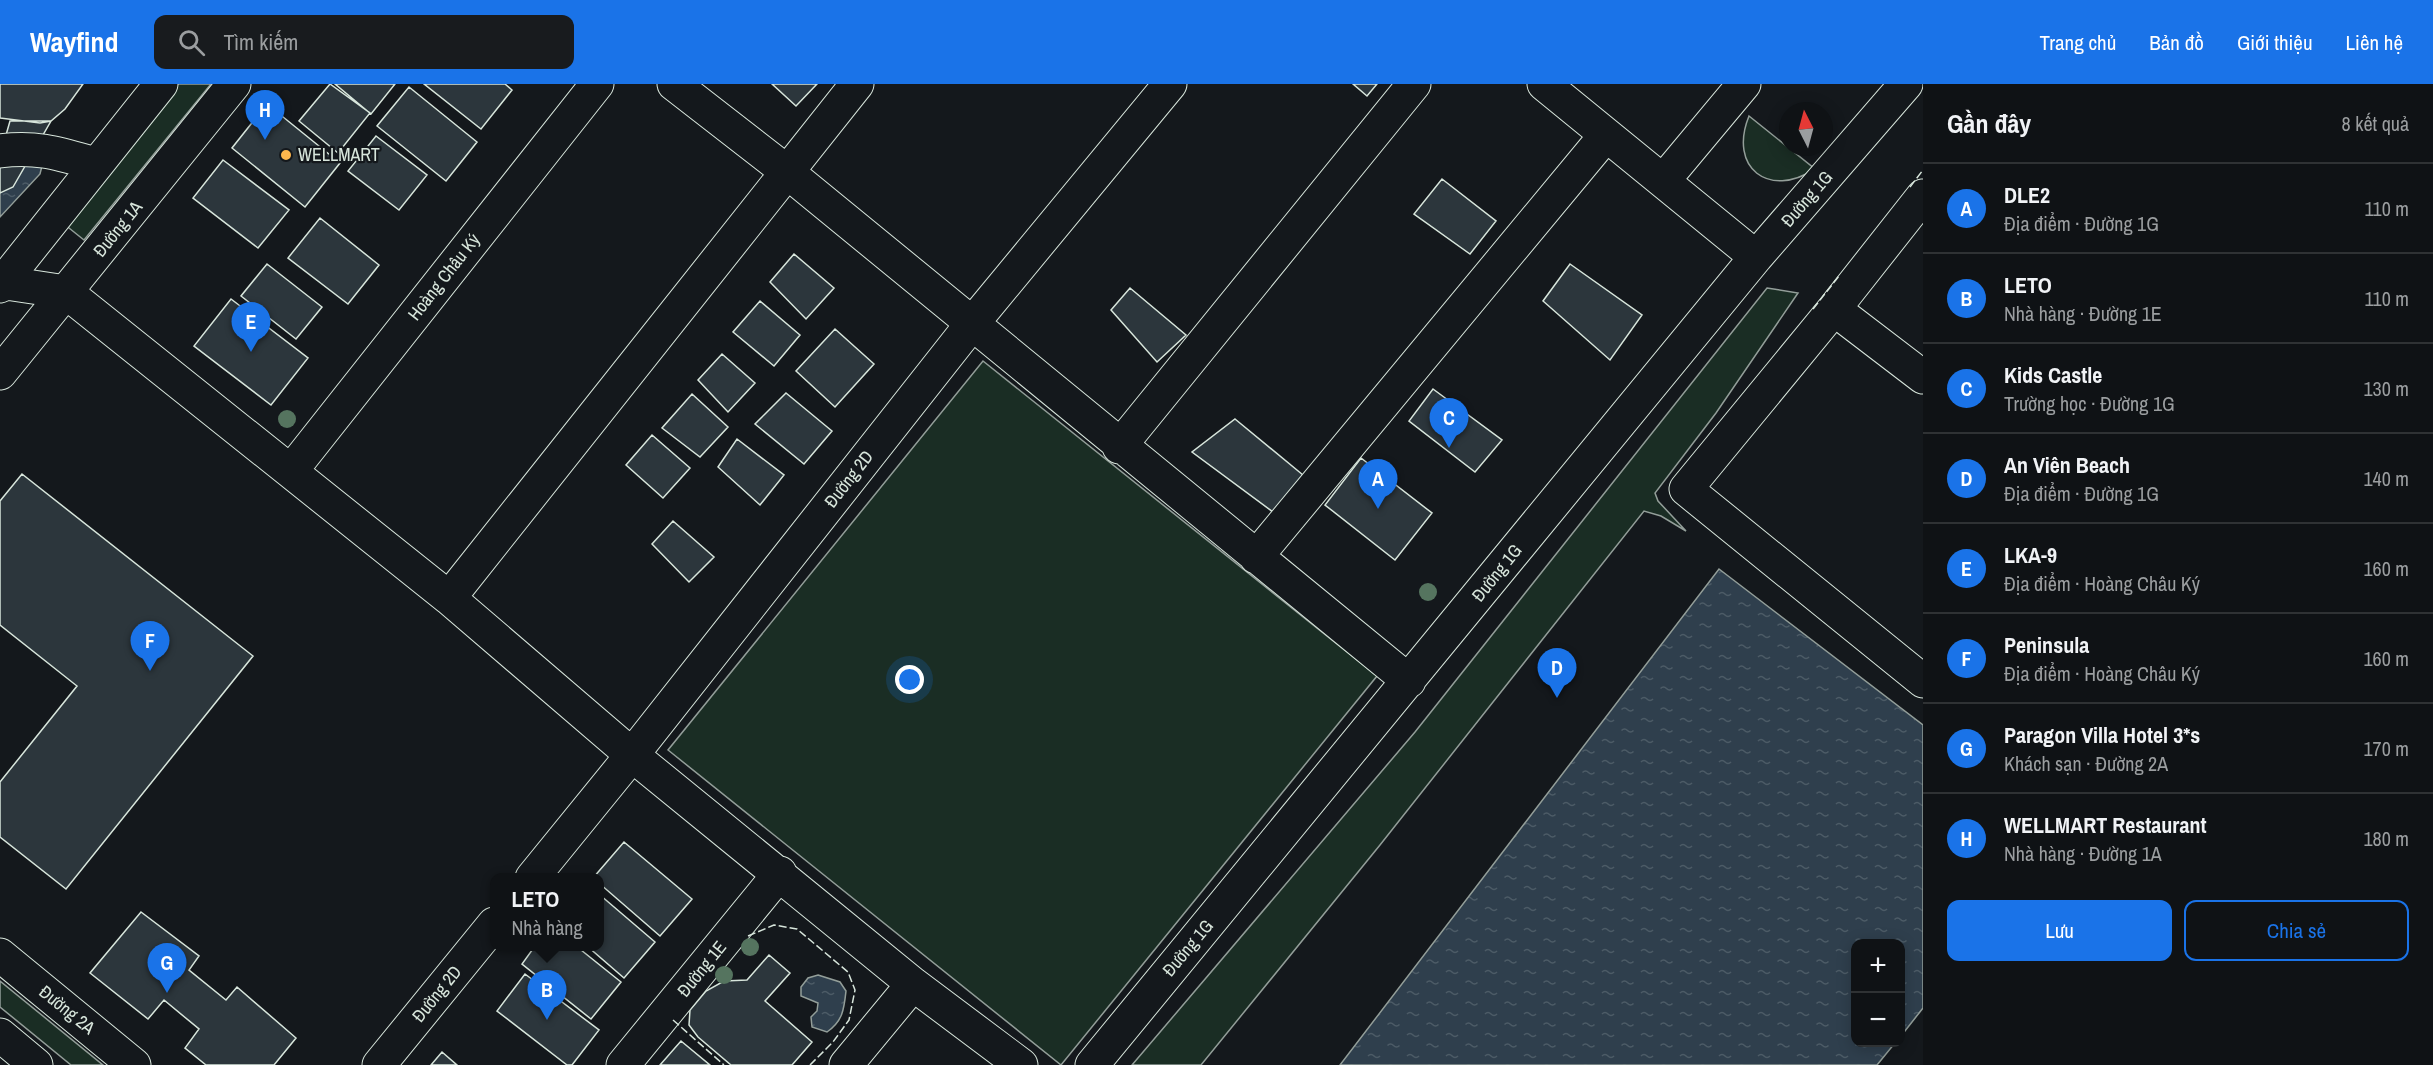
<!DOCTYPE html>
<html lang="vi">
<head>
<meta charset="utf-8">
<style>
  :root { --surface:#0f1215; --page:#181b1e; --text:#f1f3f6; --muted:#9b9ea0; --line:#2f3234; --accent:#1a73e8 }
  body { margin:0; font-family:"Archivo Narrow",sans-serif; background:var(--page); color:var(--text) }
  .controls { position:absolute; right:18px; bottom:18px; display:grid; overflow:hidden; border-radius:12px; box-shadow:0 3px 15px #0003 }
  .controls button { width:54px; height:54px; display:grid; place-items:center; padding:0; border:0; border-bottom:2px solid var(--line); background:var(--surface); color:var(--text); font:30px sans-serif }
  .compass { position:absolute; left:1779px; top:18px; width:54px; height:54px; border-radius:50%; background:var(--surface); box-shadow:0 3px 15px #0003; rotate:354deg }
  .you { position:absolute; left:910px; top:596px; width:21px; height:21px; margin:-15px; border:4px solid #fff; border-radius:50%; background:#1a73e8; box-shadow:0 0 0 9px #1a73e833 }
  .badge { display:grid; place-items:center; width:39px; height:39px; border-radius:50%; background:var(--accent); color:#fff; font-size:20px; font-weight:700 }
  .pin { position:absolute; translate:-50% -50px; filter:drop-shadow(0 2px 3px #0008) }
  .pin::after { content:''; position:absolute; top:32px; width:21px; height:18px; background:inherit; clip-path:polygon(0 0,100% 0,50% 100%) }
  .popup { position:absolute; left:490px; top:789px; width:114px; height:78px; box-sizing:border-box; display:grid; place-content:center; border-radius:12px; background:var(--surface); filter:drop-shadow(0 2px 4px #0005); font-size:20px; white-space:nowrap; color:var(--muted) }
  .popup b { font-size:22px; color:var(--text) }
  .popup::after { content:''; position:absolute; left:50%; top:100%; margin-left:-12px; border:12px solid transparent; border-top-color:var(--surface) }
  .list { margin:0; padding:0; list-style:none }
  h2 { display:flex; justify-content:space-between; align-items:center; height:78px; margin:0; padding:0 24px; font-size:26px }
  h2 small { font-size:20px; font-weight:400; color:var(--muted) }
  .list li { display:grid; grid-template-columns:39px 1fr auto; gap:18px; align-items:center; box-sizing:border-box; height:90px; padding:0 24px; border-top:2px solid var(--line) }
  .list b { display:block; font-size:22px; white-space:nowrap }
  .list p { margin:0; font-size:20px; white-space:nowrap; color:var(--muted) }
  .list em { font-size:20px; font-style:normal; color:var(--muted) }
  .actions { display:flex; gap:12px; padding:18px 24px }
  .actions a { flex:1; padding:14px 0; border:2px solid var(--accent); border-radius:12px; text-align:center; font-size:21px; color:var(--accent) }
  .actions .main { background:var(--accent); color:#fff }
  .icon { flex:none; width:33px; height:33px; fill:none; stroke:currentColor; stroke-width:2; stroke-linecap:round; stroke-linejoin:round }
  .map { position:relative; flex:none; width:1923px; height:981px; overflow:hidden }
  header { display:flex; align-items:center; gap:36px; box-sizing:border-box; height:84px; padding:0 30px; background:var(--accent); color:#fff }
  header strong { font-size:28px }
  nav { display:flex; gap:33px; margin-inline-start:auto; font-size:21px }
  .search { width:420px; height:54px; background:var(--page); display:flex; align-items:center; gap:15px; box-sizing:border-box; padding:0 21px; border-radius:12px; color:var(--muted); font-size:22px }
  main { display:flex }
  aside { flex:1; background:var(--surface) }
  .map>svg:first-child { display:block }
  .green { fill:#1a2d24; stroke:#939e99; stroke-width:1.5 }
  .water { fill:url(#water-ripples); stroke:#939e99; stroke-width:1.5 }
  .building { fill:#2c363c; stroke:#d8e6dc; stroke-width:1.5 }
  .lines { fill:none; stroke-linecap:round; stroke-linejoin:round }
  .minor-casing { stroke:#d8e6dc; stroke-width:35 }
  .minor { stroke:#14181c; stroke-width:33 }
  .fence { stroke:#d8e6dc; stroke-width:1.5; stroke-dasharray:8 3; stroke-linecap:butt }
  .tree { fill:#55745f }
  .poi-dot { fill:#ffb74d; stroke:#14181c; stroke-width:2 }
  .labels { text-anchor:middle; stroke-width:4.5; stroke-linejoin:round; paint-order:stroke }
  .poi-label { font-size:18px; fill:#d8e6dc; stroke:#14181c; text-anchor:start }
  .street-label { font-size:18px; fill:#d8e6dc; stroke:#14181c }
</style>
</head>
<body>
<header>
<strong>Wayfind</strong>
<div class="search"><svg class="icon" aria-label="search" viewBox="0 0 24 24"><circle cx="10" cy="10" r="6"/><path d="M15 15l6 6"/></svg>Tìm kiếm</div>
<nav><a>Trang chủ</a><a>Bản đồ</a><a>Giới thiệu</a><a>Liên hệ</a></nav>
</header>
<main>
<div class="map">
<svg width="1923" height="981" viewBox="0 0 1923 981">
  <defs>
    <pattern id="water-ripples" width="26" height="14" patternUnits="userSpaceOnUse" patternTransform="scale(1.5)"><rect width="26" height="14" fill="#2f3f4d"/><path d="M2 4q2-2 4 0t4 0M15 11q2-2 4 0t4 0" fill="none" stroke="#4c5b66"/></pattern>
  </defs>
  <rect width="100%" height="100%" fill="#14181c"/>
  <!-- green -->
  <path class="green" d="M 178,0 L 211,0 L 84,156 L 64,140 Z
    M 1749,32 L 1815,85 C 1769,115 1728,84 1749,32 Z
    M 1767,204 L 1798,209 L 1716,329 L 1655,409 L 1658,417 L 1686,447 L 1661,432 L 1644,427 L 1380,761 L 1201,981 L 1132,981 L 1415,648 Z
    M 983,277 L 1377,592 L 1061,981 L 668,666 Z
    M 0,897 L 103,981 L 71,981 L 0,923 Z"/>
  <!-- water -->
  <path class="water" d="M 0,79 L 42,82 L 40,90 L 0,133 Z
    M 1719,485 L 1923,641 L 1923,924 L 1901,952 L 1900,860 L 1856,860 L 1856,958 L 1895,959 L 1877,981 L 1340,981 Z
    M 818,891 L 840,898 L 846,907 C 844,925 843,937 827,948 L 812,943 L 811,933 L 817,927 L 818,919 L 801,912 L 801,903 L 808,894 Z"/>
  <!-- building -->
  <path class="building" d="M 0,0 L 83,0 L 65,25 L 51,37 L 40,39 L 0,34 Z
    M 330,0 L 370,29 L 338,69 L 299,37 Z
    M 335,0 L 395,0 L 371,30 Z
    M 424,0 L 505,0 L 512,6 L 481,45 Z
    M 772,0 L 817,0 L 796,22 Z
    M 1353,0 L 1377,0 L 1367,12 Z
    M 409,3 L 477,58 L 446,97 L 377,42 Z
    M 267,20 L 340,79 L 305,123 L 232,64 Z
    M 10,37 L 51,37 L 13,103 L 0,109 L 0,72 Z
    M 376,52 L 427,91 L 399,126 L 348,87 Z
    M 223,76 L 289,126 L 258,164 L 193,114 Z
    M 1442,95 L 1496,137 L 1470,170 L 1414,130 Z
    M 320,134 L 379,181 L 348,220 L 288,174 Z
    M 794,170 L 834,204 L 806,235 L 770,198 Z
    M 267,180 L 322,223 L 296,255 L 241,212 Z
    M 1570,180 L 1642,231 L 1610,276 L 1543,217 Z
    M 1130,204 L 1186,251 L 1157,278 L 1111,226 Z
    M 231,215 L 308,274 L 271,321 L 194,262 Z
    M 760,217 L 800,251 L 774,282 L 733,248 Z
    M 835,245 L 874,280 L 835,323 L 796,287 Z
    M 722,270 L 755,299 L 728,328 L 698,296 Z
    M 1433,305 L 1502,356 L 1475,388 L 1409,337 Z
    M 786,309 L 832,347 L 804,380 L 755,340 Z
    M 692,310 L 728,343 L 700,373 L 662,344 Z
    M 1235,335 L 1303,391 L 1273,428 L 1192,368 Z
    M 652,351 L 690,384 L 663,414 L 626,381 Z
    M 737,355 L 784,391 L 760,421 L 718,383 Z
    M 1361,374 L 1432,429 L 1395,476 L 1325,421 Z
    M 22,390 L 253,572 L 66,805 L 0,753 L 0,698 L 77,602 L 0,541 L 0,417 Z
    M 673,437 L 714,473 L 689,498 L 652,460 Z
    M 624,758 L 692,815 L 660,852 L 600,800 L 600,794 L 593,794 Z
    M 600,811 L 655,858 L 624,894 L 587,862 L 600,862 Z
    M 141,828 L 199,872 L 189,886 L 226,916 L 237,903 L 296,954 L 274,981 L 206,981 L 185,964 L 199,945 L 164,916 L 148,935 L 90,889 Z
    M 535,862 L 576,862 L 621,898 L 591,935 L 522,880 Z
    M 769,871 L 790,889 L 765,917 L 812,958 L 792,981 L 731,981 L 698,953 L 689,941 L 690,926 L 706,907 L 724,897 L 747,896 Z
    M 525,890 L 599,946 L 572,981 L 567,981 L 497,927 Z
    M 681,957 L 710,981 L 660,981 Z
    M 442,968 L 457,981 L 431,981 Z"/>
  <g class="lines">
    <!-- minor casing -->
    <g class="minor-casing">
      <path id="minor" d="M 674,0 L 786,87 L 1409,597
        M 1544,0 L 1756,173
        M 0,67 C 37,62 60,70 95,80
        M 1663,97 L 1744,0
        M 1923,112 L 1834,225 L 1686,405 L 1923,597
        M 0,198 L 66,208 L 449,514 L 632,671 L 913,900 L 1021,981
        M 0,202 L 161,0
        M 1834,225 L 1923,293
        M 0,289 L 234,0
        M 1119,363 L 1414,0
        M 291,387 L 597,0
        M 1256,473 L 1606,51
        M 449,514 L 857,0
        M 532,794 L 632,671 L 971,241 L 1170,0
        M 0,871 L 134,981
        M 0,951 L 36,981
        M 379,981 L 494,840
        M 623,981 L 780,789
        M 846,981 L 913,900
        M 1092,981 L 1756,173 L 1906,0"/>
    </g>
    <!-- minor -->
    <use href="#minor" class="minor"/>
    <!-- fence -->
    <path class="fence" d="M 1910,103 L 1923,86
      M 1813,225 L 1839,192
      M 748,852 L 774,841 L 797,845 L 848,888 L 855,906 L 849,936 L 833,958 L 810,981
      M 673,936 L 724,981"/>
  </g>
  <!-- trees -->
  <g class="tree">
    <circle cx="287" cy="335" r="9"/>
    <circle cx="1428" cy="508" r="9"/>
    <circle cx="750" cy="863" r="9"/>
    <circle cx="724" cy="891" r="9"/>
  </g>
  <!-- markers -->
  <circle class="poi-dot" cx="286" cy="71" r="6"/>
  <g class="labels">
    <!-- poi labels -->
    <g class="poi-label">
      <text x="298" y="77">WELLMART</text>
    </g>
    <!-- street labels -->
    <g class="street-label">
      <text transform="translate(1807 115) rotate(-49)" y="6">Đường 1G</text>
      <text transform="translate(118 145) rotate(-51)" y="6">Đường 1A</text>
      <text transform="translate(444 193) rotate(-52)" y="6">Hoàng Châu Ký</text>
      <text transform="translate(849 395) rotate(-52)" y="6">Đường 2D</text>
      <text transform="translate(1497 489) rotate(-51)" y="6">Đường 1G</text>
      <text transform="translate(1188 864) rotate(-50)" y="6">Đường 1G</text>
      <text transform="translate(702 885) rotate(-51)" y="6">Đường 1E</text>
      <text transform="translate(437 910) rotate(-51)" y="6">Đường 2D</text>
      <text transform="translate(67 926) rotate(39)" y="6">Đường 2A</text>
    </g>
  </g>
</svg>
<div class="controls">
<button>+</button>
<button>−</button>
</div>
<svg class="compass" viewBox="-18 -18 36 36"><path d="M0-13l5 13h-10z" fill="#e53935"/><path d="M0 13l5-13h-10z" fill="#9b9ea0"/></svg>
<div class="you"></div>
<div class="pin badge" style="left:1378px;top:425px">A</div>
<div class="pin badge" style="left:547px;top:936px">B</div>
<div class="popup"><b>LETO</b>Nhà hàng</div>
<div class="pin badge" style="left:1449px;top:364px">C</div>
<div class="pin badge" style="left:1557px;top:614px">D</div>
<div class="pin badge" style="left:251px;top:268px">E</div>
<div class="pin badge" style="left:150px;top:587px">F</div>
<div class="pin badge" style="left:167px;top:909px">G</div>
<div class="pin badge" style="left:265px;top:56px">H</div>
</div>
<aside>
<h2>Gần đây<small>8 kết quả</small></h2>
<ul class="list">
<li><span class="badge">A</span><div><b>DLE2</b><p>Địa điểm · Đường 1G</p></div><em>110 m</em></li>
<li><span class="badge">B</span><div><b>LETO</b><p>Nhà hàng · Đường 1E</p></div><em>110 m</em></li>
<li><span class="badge">C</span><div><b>Kids Castle</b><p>Trường học · Đường 1G</p></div><em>130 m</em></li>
<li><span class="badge">D</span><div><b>An Viên Beach</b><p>Địa điểm · Đường 1G</p></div><em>140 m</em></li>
<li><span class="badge">E</span><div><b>LKA-9</b><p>Địa điểm · Hoàng Châu Ký</p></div><em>160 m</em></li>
<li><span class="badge">F</span><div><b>Peninsula</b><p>Địa điểm · Hoàng Châu Ký</p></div><em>160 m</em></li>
<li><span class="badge">G</span><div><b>Paragon Villa Hotel 3*s</b><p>Khách sạn · Đường 2A</p></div><em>170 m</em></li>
<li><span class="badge">H</span><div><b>WELLMART Restaurant</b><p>Nhà hàng · Đường 1A</p></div><em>180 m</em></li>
</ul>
<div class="actions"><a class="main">Lưu</a><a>Chia sẻ</a></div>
</aside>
</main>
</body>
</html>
